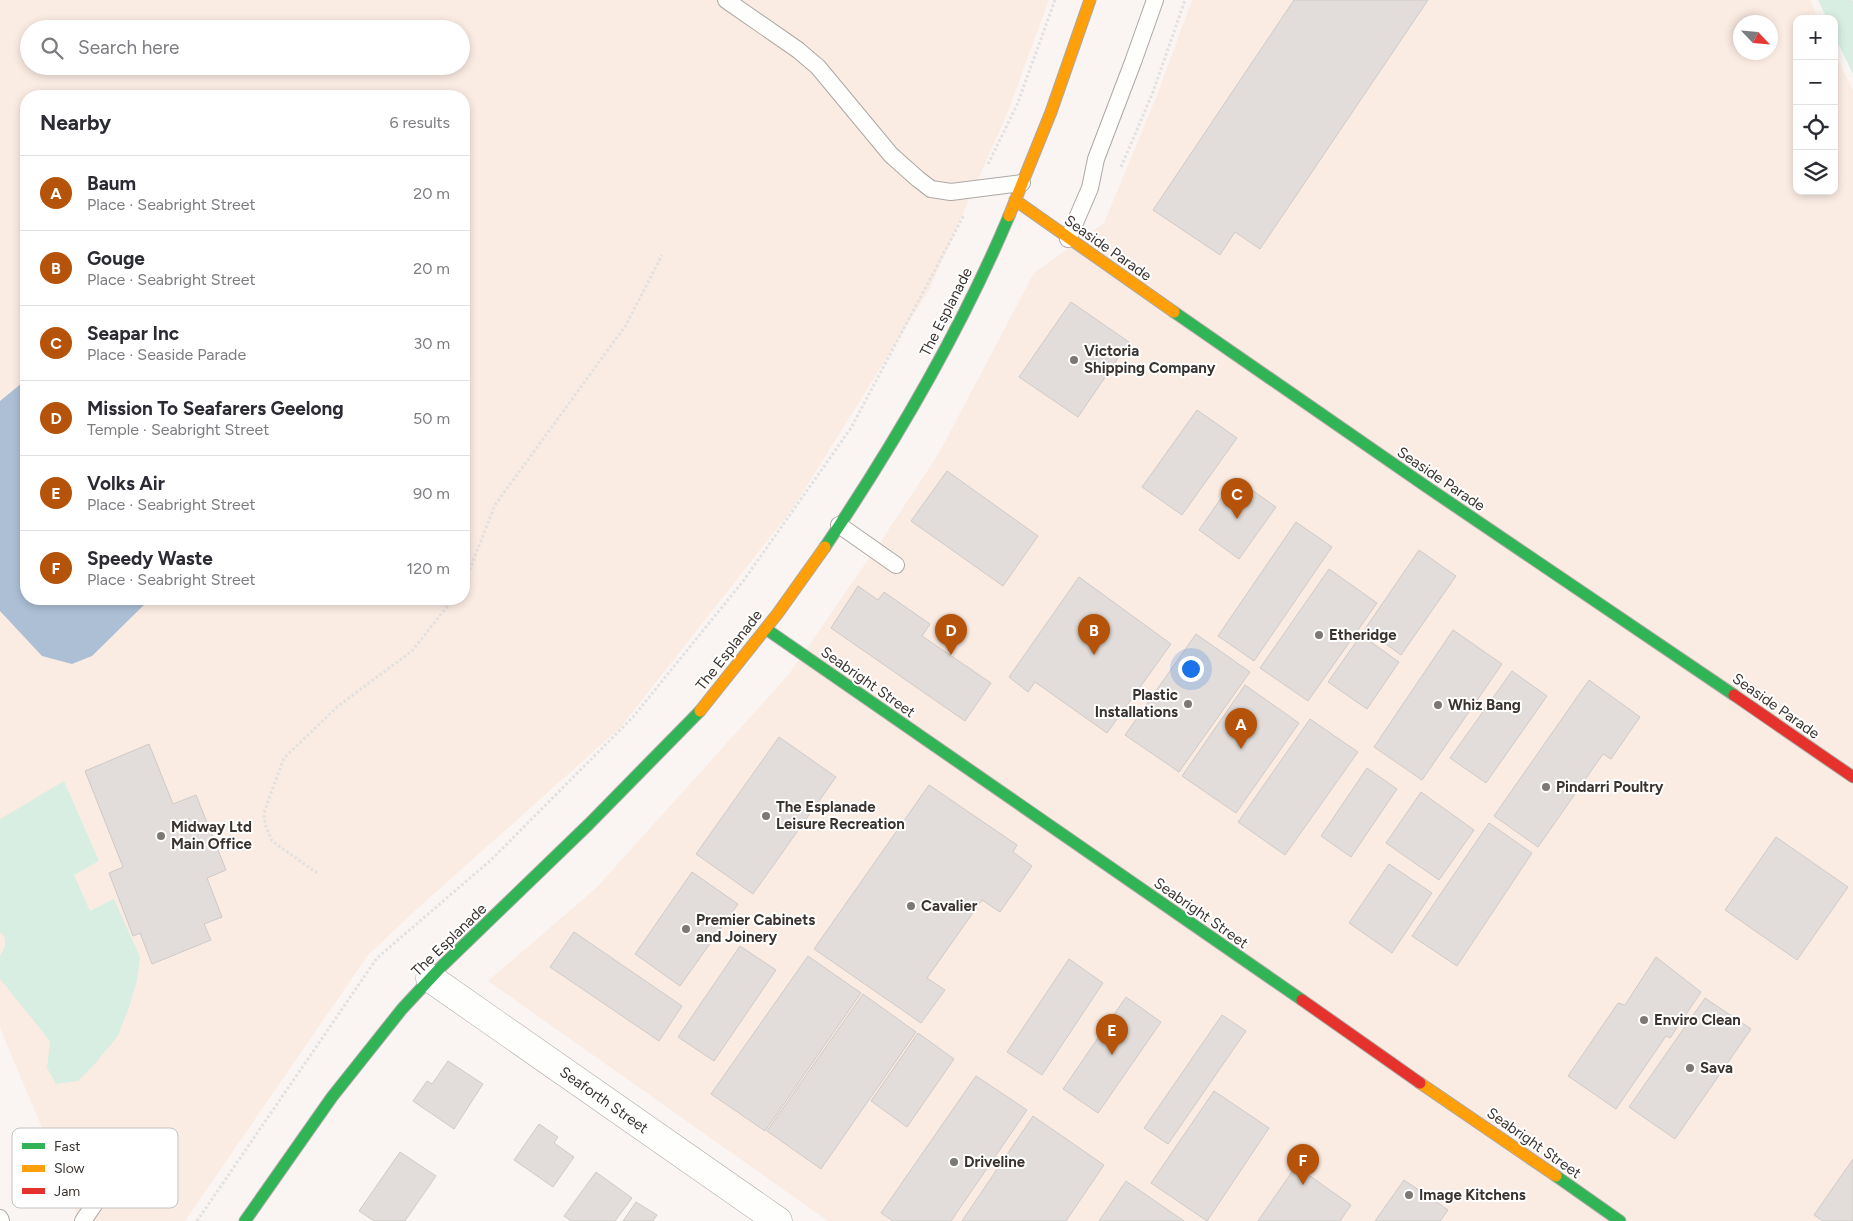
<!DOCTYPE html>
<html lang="en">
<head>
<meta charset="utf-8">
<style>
  :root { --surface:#fff; --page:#f2f2f3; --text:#2b2b33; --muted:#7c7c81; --line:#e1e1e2; --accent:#b45309 }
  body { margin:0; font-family:Figtree,sans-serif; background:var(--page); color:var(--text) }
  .controls { position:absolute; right:15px; top:15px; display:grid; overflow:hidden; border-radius:10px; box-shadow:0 2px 8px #0003 }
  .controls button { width:45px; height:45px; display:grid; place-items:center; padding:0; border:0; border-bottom:1px solid var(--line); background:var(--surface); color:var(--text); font:25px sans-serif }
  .compass { position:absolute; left:1733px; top:15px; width:45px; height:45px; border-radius:50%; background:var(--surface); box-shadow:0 2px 8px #0003; rotate:116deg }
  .you { position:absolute; left:1190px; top:668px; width:18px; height:18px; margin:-12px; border:4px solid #fff; border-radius:50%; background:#1a73e8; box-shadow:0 0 0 8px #1a73e833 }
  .badge { display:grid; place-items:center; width:32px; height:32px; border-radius:50%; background:var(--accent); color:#fff; font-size:16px; font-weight:700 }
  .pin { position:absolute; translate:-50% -41px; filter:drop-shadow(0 1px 2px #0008) }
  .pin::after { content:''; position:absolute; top:26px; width:18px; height:15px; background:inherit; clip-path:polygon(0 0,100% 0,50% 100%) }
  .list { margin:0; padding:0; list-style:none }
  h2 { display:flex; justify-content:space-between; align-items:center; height:65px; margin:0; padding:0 20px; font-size:21px }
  h2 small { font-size:16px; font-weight:400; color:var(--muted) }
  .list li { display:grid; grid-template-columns:32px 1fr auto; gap:15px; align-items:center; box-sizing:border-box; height:75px; padding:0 20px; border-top:1px solid var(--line) }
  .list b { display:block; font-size:19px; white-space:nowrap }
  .list p { margin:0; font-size:16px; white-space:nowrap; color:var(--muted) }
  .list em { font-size:16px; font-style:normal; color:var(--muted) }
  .icon { flex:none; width:28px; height:28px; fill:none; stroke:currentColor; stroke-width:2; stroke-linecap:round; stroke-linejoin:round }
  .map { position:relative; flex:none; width:1853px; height:1221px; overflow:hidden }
  .search { position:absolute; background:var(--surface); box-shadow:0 2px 8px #0003; left:20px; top:20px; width:450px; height:55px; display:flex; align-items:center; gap:12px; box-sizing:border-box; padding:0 18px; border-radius:28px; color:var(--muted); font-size:19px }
  .panel { position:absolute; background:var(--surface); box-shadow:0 2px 8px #0003; left:20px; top:90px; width:450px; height:515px; border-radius:20px }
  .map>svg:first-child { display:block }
  .built { fill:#fbece3; fill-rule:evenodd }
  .green { fill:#d9eee2 }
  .water { fill:#acbfd5 }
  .building { fill:#e2ddda; stroke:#cfcac7 }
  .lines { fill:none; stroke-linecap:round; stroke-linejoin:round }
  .lane-casing { stroke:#ada8a5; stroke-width:18 }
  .street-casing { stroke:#ada8a5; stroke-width:29 }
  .fast-casing { stroke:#ada8a5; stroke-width:13 }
  .slow-casing { stroke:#ada8a5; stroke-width:13 }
  .jam-casing { stroke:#ada8a5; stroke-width:13 }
  .path { stroke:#e2e1e0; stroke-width:3; stroke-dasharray:2.5 2.5; stroke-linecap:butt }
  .lane { stroke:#fefefd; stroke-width:16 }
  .street { stroke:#fefefd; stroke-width:28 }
  .fast { stroke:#30b455; stroke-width:11 }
  .slow { stroke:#ff9f0a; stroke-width:11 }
  .jam { stroke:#e5322d; stroke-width:11 }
  .poi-dot { fill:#7d7874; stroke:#fff; stroke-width:2 }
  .labels { text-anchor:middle; stroke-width:4; stroke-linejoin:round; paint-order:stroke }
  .street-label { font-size:15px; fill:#3a3430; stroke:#fff }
  .poi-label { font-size:15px; font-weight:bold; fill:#3a3430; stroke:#fff; text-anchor:start }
  .key { fill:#fff; stroke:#c4c2c1; stroke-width:1 }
  .key-label { font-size:14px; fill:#3a3430 }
</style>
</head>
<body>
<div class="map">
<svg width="1853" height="1221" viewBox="0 0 1853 1221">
  <rect width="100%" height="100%" fill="#faf5f2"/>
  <!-- built -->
  <path class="built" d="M 0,0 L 1049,0 L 1007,114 L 929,290 L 793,508 L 620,728 L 417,909 L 368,955 L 185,1221 L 77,1221 L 75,1206 L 0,1028 ZM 29,29 L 461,29 L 461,66 L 29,66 ZM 26,96 L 464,96 L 464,599 L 26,599 Z
    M 1192,0 L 1810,0 L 1819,19 L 1797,19 L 1797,191 L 1834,191 L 1834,51 L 1853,91 L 1853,1221 L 828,1221 L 488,981 L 596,888 L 789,674 L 883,538 L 939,453 L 1034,273 L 1104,223 L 1159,90 ZM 1740,22 L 1770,22 L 1770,52 L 1740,52 Z"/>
  <!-- green -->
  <path class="green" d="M 1818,0 L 1852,0 L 1853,2 L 1853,74 L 1834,35 L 1834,19 L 1827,19 Z
    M 64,781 L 99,861 L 74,875 L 90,911 L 114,899 L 140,957 L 137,981 L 128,1010 L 118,1036 L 93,1066 L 78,1081 L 56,1084 L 47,1068 L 50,1041 L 0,979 L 0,956 L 5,946 L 5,938 L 0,932 L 0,819 Z"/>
  <!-- water -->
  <path class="water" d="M 22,383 L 26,383 L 26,599 L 150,599 L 92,656 L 72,664 L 42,656 L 0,611 L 0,401 Z"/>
  <!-- building -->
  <path class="building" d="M 1294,0 L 1428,0 L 1260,249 L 1235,232 L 1220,255 L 1153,210 Z
    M 1071,302 L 1129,342 L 1078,417 L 1019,377 Z
    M 1197,410 L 1237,438 L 1182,515 L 1142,487 Z
    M 947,471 L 1038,536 L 1003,586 L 911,521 Z
    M 1235,478 L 1276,507 L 1239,559 L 1199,530 Z
    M 1296,522 L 1332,547 L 1254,661 L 1218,636 Z
    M 1419,550 L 1456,576 L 1401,655 L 1365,629 Z
    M 1329,569 L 1377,603 L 1308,701 L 1260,668 Z
    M 1079,577 L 1171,644 L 1107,733 L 1035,682 L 1028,692 L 1009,677 Z
    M 858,586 L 878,600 L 884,592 L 930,624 L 922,636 L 991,683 L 965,721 L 831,628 Z
    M 1453,630 L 1502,664 L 1422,780 L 1374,747 Z
    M 1196,634 L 1250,672 L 1179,772 L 1125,735 Z
    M 1361,635 L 1399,662 L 1367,709 L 1328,682 Z
    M 1512,671 L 1547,696 L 1486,783 L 1450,758 Z
    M 1589,680 L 1640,717 L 1611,759 L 1603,754 L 1538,847 L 1494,816 Z
    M 1245,685 L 1299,723 L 1236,813 L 1182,776 Z
    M 1310,719 L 1358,752 L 1285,855 L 1238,822 Z
    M 779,737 L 836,777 L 753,894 L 696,854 Z
    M 149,744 L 173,804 L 196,795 L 226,870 L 207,878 L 222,917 L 204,924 L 211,940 L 152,964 L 140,933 L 133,936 L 109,873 L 123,867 L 85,771 Z
    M 1367,768 L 1397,789 L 1351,857 L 1321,836 Z
    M 929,785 L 1017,845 L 1013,852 L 1032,866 L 1000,912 L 982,900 L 927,978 L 945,990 L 921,1023 L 814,949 Z
    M 1421,792 L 1474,830 L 1439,880 L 1386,843 Z
    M 1489,823 L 1532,853 L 1457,966 L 1412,936 Z
    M 1776,837 L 1848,887 L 1797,960 L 1725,910 Z
    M 1389,864 L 1432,893 L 1392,953 L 1349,923 Z
    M 692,872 L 738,904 L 680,986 L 635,954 Z
    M 574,932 L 682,1006 L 659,1041 L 550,967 Z
    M 740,946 L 776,970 L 714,1061 L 678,1037 Z
    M 808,956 L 861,993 L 765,1131 L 711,1094 Z
    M 1656,957 L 1701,992 L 1670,1038 L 1666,1036 L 1616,1109 L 1568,1076 L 1618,1003 L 1625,1005 Z
    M 1069,959 L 1103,983 L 1042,1075 L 1007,1052 Z
    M 863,994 L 916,1032 L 821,1169 L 767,1131 Z
    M 1126,997 L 1161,1022 L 1098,1113 L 1063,1089 Z
    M 1705,998 L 1751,1029 L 1675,1139 L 1629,1107 Z
    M 1222,1015 L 1246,1031 L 1168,1144 L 1144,1128 Z
    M 918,1033 L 954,1059 L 907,1127 L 871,1101 Z
    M 448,1061 L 483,1084 L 454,1129 L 413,1101 L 427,1081 L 432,1084 Z
    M 976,1076 L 1027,1110 L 951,1221 L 893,1221 L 881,1213 Z
    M 1214,1091 L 1269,1128 L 1207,1221 L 1151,1183 Z
    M 1033,1116 L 1104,1165 L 1066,1221 L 962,1221 Z
    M 539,1124 L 558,1137 L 554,1143 L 574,1157 L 553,1187 L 514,1160 Z
    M 400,1152 L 436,1176 L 405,1221 L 374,1221 L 359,1211 Z
    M 1853,1159 L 1853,1221 L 1823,1221 L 1814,1215 Z
    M 1296,1166 L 1351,1205 L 1340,1221 L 1258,1221 Z
    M 596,1172 L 632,1198 L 615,1221 L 571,1221 L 564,1216 Z
    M 1404,1180 L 1448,1210 L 1440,1221 L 1375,1221 Z
    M 1126,1181 L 1184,1221 L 1099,1221 Z
    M 636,1202 L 657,1215 L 653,1221 L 623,1221 Z"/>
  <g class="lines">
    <!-- lane casing -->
    <g class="lane-casing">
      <path id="lane" d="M 726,0 L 798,50 L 818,67 L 891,155 L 918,179 L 931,189 L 951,192 L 1022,183
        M 1068,239 L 1090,188 L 1096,159 L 1133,62 L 1155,0
        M 839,525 L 896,565
        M 0,1218 L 1,1221
        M 83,1221 L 133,1147"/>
    </g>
    <!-- street casing -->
    <g class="street-casing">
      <path id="street" d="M 430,978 L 778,1221"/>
    </g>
    <!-- fast casing -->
    <g class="fast-casing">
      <path id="fast" d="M 1174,312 L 1424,485 L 1734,695
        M 825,547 C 895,443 960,332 1009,216
        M 766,629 L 1302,1000
        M 1556,1176 L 1620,1221
        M 245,1221 L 332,1097 L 402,1009 L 442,966 L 589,824 L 700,711"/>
    </g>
    <!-- slow casing -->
    <g class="slow-casing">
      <path id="slow" d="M 1015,200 L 1174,312
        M 1009,216 L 1051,112 L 1090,0
        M 700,711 L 778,613 L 825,547
        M 1420,1083 L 1556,1176"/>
    </g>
    <!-- jam casing -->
    <g class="jam-casing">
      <path id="jam" d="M 1734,695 L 1853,777
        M 1302,1000 L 1420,1083"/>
    </g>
    <!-- path -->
    <path class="path" d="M 988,164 L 1017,105 L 1055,0
      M 1121,167 L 1153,92 L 1185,0
      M 464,584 L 495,505 L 626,325 L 662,255
      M 317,873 L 272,841 L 266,827 L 264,814 L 267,804 L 284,758 L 337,707 L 412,651 L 453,599
      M 197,1221 L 377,958 L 491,860 L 633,717 L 744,580 L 851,428 L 964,215"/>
    <!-- lane -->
    <use href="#lane" class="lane"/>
    <!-- street -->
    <use href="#street" class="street"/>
    <!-- fast -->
    <use href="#fast" class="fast"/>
    <!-- slow -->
    <use href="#slow" class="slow"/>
    <!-- jam -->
    <use href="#jam" class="jam"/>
  </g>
  <!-- markers -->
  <g class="poi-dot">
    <circle cx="1074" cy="360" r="5"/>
    <circle cx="1319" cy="635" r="5"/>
    <circle cx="1188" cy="704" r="5"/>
    <circle cx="1438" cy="705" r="5"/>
    <circle cx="1546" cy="787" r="5"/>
    <circle cx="766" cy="816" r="5"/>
    <circle cx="161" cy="836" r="5"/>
    <circle cx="911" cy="906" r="5"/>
    <circle cx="686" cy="929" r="5"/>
    <circle cx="1644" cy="1020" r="5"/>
    <circle cx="1690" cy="1068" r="5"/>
    <circle cx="954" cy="1162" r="5"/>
    <circle cx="1409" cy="1195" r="5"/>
  </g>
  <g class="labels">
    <!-- street labels -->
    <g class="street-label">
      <text transform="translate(1108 248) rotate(35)" y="5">Seaside Parade</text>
      <text transform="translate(946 312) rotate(-63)" y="5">The Esplanade</text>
      <text transform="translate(1441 479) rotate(34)" y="5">Seaside Parade</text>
      <text transform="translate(729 650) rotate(-52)" y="5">The Esplanade</text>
      <text transform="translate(868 682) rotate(35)" y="5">Seabright Street</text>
      <text transform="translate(1776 706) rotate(35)" y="5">Seaside Parade</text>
      <text transform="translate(1201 913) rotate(35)" y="5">Seabright Street</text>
      <text transform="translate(449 940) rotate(-44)" y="5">The Esplanade</text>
      <text transform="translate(604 1100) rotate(35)" y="5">Seaforth Street</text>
      <text transform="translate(1534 1143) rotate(35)" y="5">Seabright Street</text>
    </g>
    <!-- poi labels -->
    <g class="poi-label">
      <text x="1084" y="356">Victoria<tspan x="1084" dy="17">Shipping Company</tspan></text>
      <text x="1329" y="640">Etheridge</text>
      <text x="1178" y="700" text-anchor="end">Plastic<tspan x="1178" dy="17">Installations</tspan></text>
      <text x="1448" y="710">Whiz Bang</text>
      <text x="1556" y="792">Pindarri Poultry</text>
      <text x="776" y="812">The Esplanade<tspan x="776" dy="17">Leisure Recreation</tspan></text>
      <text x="171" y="832">Midway Ltd<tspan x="171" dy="17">Main Office</tspan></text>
      <text x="921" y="911">Cavalier</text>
      <text x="696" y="925">Premier Cabinets<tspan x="696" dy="17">and Joinery</tspan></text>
      <text x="1654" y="1025">Enviro Clean</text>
      <text x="1700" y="1073">Sava</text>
      <text x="964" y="1167">Driveline</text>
      <text x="1419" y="1200">Image Kitchens</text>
    </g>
  </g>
  <!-- legend -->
  <rect x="12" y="1128" width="166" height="80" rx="8" class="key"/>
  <rect x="22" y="1143" width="23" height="6" fill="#30b455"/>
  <rect x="22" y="1165" width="23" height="7" fill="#ff9f0a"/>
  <rect x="22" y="1188" width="23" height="6" fill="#e5322d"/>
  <g class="key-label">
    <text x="54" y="1151">Fast</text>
    <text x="54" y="1173">Slow</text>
    <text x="54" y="1196">Jam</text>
  </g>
</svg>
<div class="controls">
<button>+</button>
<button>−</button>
<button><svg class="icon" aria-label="locate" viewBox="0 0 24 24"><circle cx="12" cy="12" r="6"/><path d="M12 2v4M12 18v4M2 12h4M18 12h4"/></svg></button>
<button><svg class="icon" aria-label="layers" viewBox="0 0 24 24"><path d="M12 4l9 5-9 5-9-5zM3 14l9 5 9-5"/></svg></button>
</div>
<svg class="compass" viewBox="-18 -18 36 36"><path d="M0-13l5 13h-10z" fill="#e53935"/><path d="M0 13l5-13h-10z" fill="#7c7c81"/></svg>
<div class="you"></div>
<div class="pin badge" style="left:1241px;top:749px">A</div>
<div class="pin badge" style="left:1094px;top:655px">B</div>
<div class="pin badge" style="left:1237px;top:519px">C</div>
<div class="pin badge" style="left:951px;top:655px">D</div>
<div class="pin badge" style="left:1112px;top:1055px">E</div>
<div class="pin badge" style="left:1303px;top:1185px">F</div>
<div class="search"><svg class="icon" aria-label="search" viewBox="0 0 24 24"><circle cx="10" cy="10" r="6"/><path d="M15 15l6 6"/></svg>Search here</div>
<section class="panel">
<h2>Nearby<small>6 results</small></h2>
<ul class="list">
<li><span class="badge">A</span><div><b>Baum</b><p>Place · Seabright Street</p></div><em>20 m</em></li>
<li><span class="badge">B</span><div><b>Gouge</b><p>Place · Seabright Street</p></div><em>20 m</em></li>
<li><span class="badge">C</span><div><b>Seapar Inc</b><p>Place · Seaside Parade</p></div><em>30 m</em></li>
<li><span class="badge">D</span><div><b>Mission To Seafarers Geelong</b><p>Temple · Seabright Street</p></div><em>50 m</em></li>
<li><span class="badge">E</span><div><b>Volks Air</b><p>Place · Seabright Street</p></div><em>90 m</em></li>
<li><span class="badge">F</span><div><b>Speedy Waste</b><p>Place · Seabright Street</p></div><em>120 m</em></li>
</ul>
</section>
</div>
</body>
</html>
